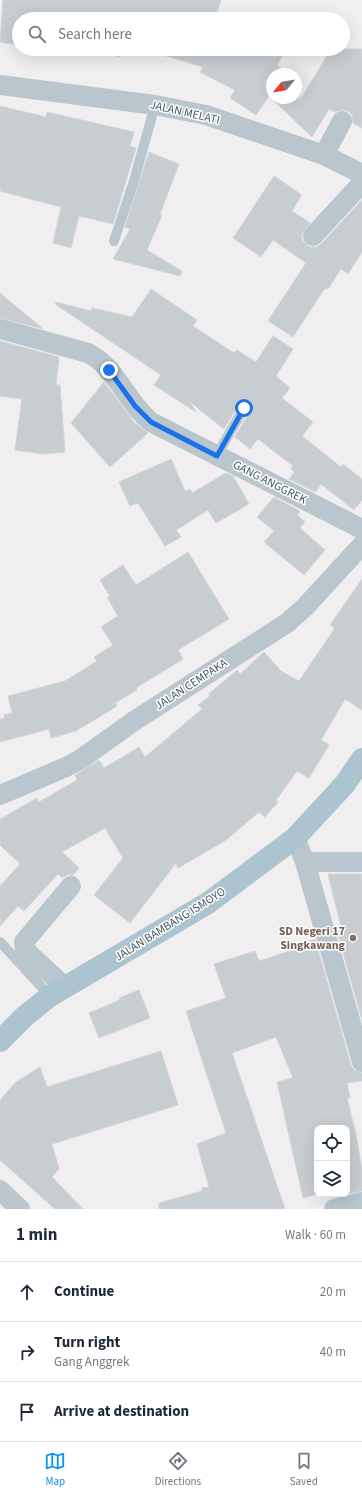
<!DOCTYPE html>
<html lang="en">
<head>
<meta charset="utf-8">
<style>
  :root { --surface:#fff; --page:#f2f2f3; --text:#1f2937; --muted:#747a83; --line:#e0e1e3; --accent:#0896f1 }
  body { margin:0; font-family:"Source Sans 3",sans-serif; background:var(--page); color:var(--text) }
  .controls { position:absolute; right:12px; bottom:12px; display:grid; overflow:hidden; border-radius:8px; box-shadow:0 4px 16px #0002 }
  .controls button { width:36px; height:36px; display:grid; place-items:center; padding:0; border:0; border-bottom:1px solid var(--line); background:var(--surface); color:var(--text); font:20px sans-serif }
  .compass { position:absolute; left:266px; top:68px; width:36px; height:36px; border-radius:50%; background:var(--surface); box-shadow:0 4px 16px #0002; rotate:240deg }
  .stop { position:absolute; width:12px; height:12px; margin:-9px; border:3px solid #1a73e8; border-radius:50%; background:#fff }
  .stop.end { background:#1a73e8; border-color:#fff; box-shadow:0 1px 4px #0008 }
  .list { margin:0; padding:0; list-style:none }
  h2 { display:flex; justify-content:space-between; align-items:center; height:52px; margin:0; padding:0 16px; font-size:17px }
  h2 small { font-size:13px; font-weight:400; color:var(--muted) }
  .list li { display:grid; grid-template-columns:26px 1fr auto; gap:12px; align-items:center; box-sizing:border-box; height:60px; padding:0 16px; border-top:1px solid var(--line) }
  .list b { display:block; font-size:15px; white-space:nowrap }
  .list p { margin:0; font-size:13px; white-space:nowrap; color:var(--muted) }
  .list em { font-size:13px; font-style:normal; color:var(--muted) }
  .icon { flex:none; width:22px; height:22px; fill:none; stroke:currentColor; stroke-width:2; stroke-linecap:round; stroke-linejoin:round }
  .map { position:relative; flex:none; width:362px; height:1209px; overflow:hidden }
  .search { position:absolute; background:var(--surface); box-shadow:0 4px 16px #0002; left:12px; right:12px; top:12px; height:44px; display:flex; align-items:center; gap:10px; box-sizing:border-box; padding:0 14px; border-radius:22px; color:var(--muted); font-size:15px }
  .sheet { height:232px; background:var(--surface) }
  nav { display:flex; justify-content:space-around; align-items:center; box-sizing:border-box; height:56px; border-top:1px solid var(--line); background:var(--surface); font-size:11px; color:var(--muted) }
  nav a { display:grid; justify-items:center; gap:2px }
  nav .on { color:var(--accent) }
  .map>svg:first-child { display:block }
  .building { fill:#c8cdd2; stroke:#d2d6db }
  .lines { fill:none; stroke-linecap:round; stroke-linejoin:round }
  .lane { stroke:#b9c6cd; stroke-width:10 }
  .street { stroke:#b9c6cd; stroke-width:20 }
  .primary { stroke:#abc4d0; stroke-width:22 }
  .route { stroke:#1a73e8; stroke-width:5 }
  .education-dot { fill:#8d6e63; stroke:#fff; stroke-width:1.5 }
  .labels { text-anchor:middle; stroke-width:3; stroke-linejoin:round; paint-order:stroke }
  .street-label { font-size:12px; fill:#45565e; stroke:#fff }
  .education-label { font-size:12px; font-weight:bold; fill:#785e54; stroke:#fff; text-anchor:end }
</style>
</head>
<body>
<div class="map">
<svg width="362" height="1209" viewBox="0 0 362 1209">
  <rect width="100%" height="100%" fill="#f1eeef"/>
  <!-- building -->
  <path class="building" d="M 3,0 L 221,0 L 215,19 L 19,19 L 19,45 L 0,42 Z
    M 98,49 L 122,49 L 119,57 Z
    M 162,49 L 272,49 L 283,55 L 277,65 L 287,74 L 272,74 L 272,98 L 296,98 L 296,82 L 301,87 L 299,102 L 331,49 L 362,49 L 362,128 L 353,123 L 352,115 L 348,111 L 341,110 L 335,112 L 329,109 L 312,137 L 269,96 L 256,115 L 230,98 L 235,90 L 200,72 L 203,67 L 160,54 Z
    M 0,106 L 46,117 L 47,112 L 134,132 L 130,146 L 136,148 L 113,224 L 79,216 L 71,248 L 53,243 L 61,207 L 0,191 Z
    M 149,152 L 179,164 L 160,214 L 162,215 L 147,250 L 182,271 L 180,276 L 113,259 L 130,229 L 125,227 Z
    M 274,176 L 302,195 L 292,211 L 310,223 L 302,234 L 302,240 L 310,247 L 316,247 L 321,244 L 362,200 L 362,252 L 348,274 L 341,269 L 328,289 L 325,288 L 293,337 L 268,321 L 306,263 L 273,240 L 261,257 L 233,238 Z
    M 151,289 L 197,320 L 193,326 L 234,353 L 237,350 L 256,362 L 273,336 L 293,349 L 276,376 L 290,388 L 282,398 L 313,422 L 302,436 L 341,467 L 343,464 L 362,479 L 362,500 L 354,510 L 321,484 L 315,492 L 289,479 L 295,472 L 291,469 L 293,466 L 258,439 L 250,449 L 235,437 L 250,411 L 250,408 L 248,403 L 244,402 L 239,404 L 224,429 L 190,402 L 196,412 L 154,385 L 161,375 L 55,304 L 56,302 L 91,311 L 92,308 L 132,317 Z
    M 0,293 L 43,329 L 0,318 Z
    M 0,341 L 59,357 L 56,385 L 60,385 L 65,452 L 44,454 L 15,450 L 22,399 L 0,396 Z
    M 104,382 L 134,422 L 148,433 L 110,467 L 71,423 Z
    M 171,459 L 185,491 L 190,489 L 192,493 L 226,473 L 233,476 L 249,504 L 216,523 L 208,510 L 176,530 L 181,537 L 165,546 L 138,503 L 130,506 L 119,482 Z
    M 274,497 L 300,511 L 297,515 L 305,522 L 300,528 L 325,550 L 304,575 L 264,542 L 274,531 L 257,517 Z
    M 188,552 L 229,619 L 178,650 L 183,659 L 136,688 L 137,690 L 115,703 L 117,706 L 76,731 L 51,738 L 49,729 L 0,742 L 0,719 L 5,718 L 4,715 L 12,713 L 8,696 L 65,681 L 97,661 L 94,657 L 113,645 L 101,627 L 118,616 L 107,597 L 110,596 L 100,580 L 123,565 L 136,585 Z
    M 362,579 L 362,710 L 345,699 L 321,740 L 329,745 L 309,778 L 297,771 L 276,800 L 278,802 L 265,817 L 259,812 L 226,840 L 178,868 L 176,863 L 130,923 L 94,895 L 123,858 L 105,828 L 62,852 L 79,868 L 73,875 L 67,875 L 62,878 L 58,874 L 24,911 L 18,906 L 0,926 L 0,886 L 20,864 L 0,845 L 0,819 L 37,798 L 39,802 L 77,780 L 75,775 L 99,760 L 104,768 L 139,747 L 145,757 L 202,709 L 198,705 L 210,696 L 209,694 L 237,670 L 240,674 L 264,652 L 281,671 L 299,681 L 335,628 L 330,625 Z
    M 328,874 L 362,874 L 362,1020 L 337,932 L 342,931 Z
    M 315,939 L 351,1065 L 354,1070 L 362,1073 L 362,1081 L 347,1083 L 350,1098 L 347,1098 L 356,1134 L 362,1170 L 362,1191 L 347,1194 L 347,1128 L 317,1128 L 317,1194 L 303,1198 L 277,1082 L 293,1078 L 276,1037 L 232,1053 L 285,1209 L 159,1209 L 159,1203 L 202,1191 L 202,1188 L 209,1187 L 197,1144 L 226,1133 L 186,1011 L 226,998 L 214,964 L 255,951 L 259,961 L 308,945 L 307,942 Z
    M 139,990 L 150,1018 L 99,1038 L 89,1013 L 120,1000 L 119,998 Z
    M 161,1051 L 178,1105 L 52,1144 L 59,1169 L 52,1177 L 83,1209 L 55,1209 L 0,1160 L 0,1100 L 16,1082 L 40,1067 L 47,1087 Z"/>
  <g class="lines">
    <!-- lane -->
    <path class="lane" d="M 114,241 L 134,181 L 155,105
      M 217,455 L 244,408
      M 0,942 L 50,996"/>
    <!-- street -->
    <path class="street" d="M 0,85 L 155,105 L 206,115 L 324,155 L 362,174
      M 324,155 L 342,121
      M 313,236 L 362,183
      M 0,329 L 88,353 C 116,367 127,403 151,422 L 362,529
      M 0,795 L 66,767 L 81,759 L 134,721 L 287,623 L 305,607 L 362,545
      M 295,838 L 305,862 L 362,1062
      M 305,862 L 362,862
      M 64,986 L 25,950 L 24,942 L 71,886
      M 0,1190 L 20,1209
      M 334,1209 L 362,1202"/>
    <!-- primary -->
    <path class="primary" d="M 0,1041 L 25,1016 L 50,996 L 208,903 L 295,838 L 345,784 L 362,759"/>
  </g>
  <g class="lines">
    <!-- route -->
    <path class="route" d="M 109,370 L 135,406 L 151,422 L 217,456 L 244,408"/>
  </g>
  <!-- markers -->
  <circle class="education-dot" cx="353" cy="938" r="4"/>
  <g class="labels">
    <!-- street labels -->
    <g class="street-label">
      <text transform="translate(185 112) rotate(13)" y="4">JALAN MELATI</text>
      <text transform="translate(270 482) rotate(27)" y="4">GANG ANGGREK</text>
      <text transform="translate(191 684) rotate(-33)" y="4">JALAN CEMPAKA</text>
      <text transform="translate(170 924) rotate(-32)" y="4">JALAN BAMBANG ISMOYO</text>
    </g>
    <!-- education labels -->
    <g class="education-label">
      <text x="345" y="935">SD Negeri 17<tspan x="345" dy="14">Singkawang</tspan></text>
    </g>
  </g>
</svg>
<div class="controls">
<button><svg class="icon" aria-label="locate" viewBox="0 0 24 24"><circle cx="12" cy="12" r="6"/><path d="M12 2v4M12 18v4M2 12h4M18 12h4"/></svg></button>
<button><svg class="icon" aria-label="layers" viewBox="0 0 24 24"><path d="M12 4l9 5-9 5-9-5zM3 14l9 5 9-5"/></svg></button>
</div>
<svg class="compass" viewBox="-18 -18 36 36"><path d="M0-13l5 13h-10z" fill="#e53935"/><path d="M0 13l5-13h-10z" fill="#747a83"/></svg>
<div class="stop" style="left:244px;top:408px"></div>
<div class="stop end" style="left:109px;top:370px"></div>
<div class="search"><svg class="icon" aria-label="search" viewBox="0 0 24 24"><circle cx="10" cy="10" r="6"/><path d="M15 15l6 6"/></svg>Search here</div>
</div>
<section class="sheet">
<h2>1 min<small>Walk · 60 m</small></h2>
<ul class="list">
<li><svg class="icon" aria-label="ahead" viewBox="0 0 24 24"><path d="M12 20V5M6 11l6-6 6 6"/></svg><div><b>Continue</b></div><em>20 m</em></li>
<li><svg class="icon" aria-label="right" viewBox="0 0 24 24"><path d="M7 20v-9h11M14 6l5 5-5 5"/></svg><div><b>Turn right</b><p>Gang Anggrek</p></div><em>40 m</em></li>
<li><svg class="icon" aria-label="arrive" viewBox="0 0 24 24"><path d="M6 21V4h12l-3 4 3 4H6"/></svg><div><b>Arrive at destination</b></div></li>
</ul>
</section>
<nav>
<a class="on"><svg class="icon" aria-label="map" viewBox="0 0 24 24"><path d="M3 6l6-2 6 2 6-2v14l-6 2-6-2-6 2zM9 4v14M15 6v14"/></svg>Map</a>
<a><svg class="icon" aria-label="directions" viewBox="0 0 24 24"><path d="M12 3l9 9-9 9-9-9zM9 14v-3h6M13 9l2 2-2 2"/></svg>Directions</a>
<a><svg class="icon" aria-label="saved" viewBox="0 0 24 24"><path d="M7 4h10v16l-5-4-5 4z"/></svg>Saved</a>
</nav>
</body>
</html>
